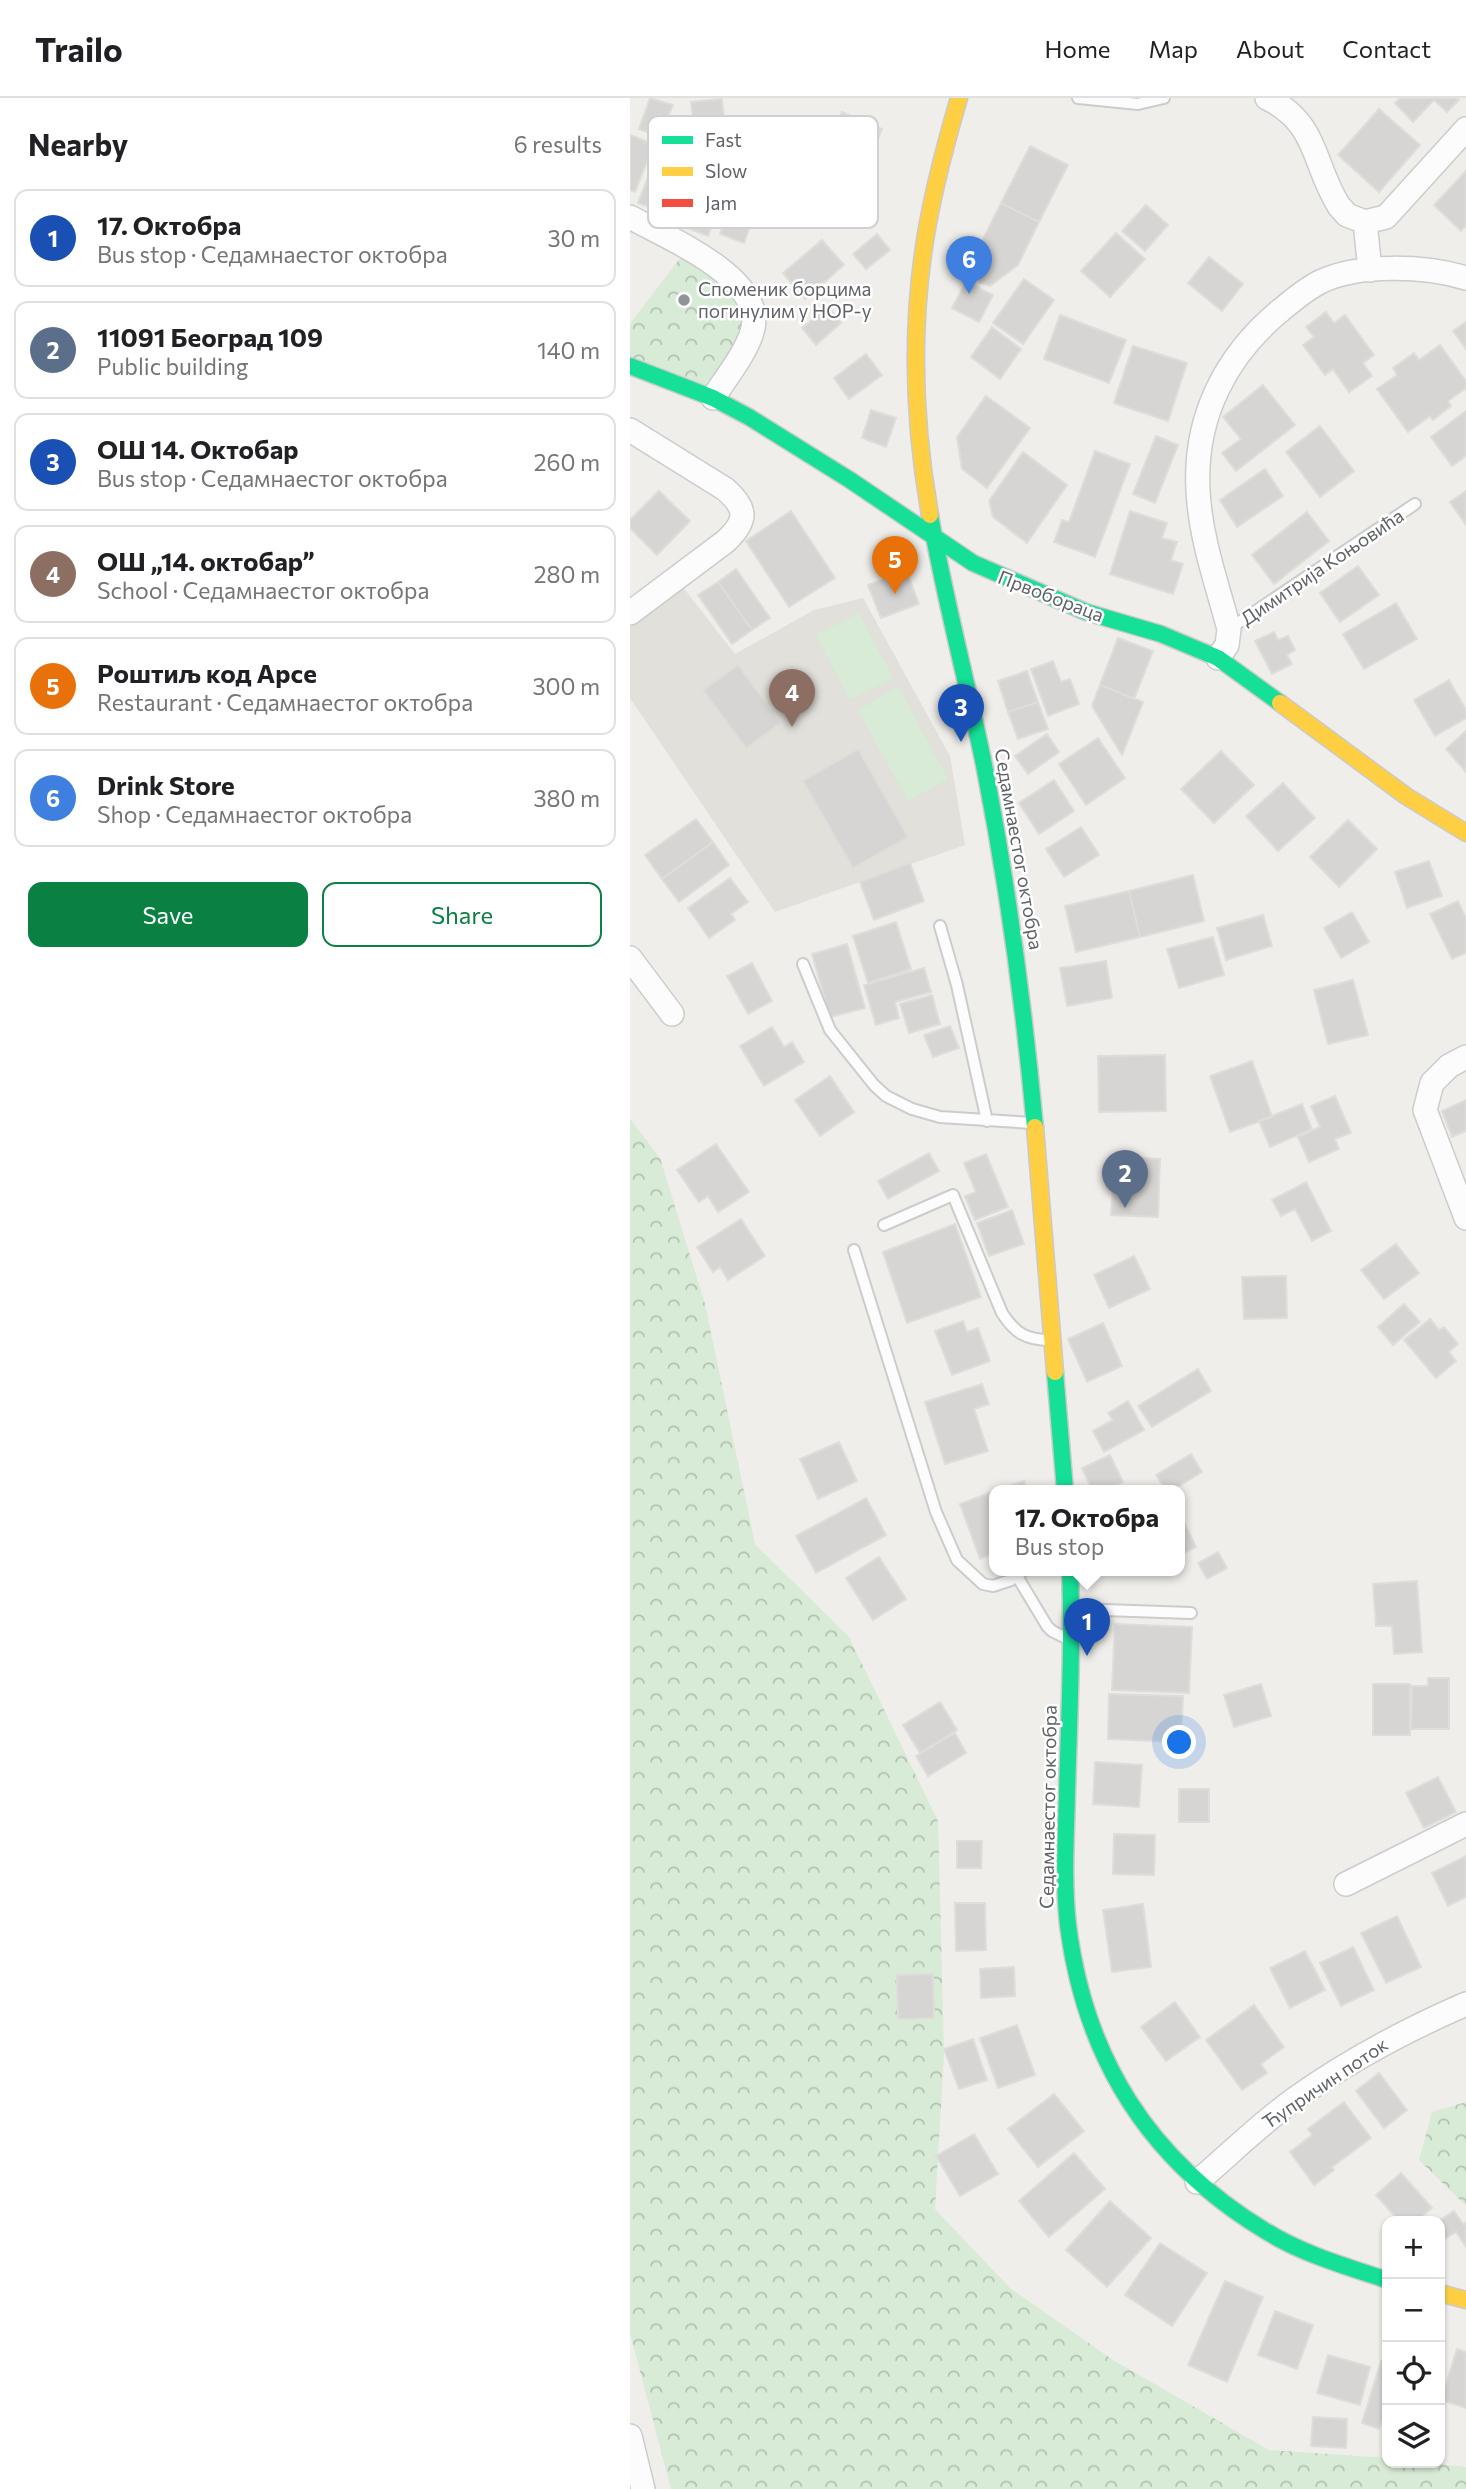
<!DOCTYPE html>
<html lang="en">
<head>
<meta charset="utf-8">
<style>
  :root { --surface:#fff; --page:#f6f6f6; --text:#202124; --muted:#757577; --line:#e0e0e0; --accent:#0b8043 }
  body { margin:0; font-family:Commissioner,sans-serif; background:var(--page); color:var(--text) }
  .controls { position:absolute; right:21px; bottom:21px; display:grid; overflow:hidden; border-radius:14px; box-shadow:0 2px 5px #0004 }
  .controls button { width:63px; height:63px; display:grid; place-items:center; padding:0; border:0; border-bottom:2px solid var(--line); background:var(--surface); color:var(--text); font:35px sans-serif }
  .you { position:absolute; left:550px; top:1645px; width:24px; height:24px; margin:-18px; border:5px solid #fff; border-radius:50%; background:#1a73e8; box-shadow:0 0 0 10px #1a73e833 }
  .badge { display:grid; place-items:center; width:46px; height:46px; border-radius:50%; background:var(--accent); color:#fff; font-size:23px; font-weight:700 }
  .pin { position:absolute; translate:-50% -58px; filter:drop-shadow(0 2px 4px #0008) }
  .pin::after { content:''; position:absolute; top:37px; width:24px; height:21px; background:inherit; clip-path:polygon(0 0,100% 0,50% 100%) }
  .popup { position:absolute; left:359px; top:1387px; width:196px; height:91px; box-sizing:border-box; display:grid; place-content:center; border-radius:14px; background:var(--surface); filter:drop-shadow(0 2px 5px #0005); font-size:23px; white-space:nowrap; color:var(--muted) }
  .popup b { font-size:26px; color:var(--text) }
  .popup::after { content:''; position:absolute; left:50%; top:100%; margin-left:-14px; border:14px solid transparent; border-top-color:var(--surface) }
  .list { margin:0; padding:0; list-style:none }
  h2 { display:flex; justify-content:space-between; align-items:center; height:91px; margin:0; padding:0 28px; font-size:30px }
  h2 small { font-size:23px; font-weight:400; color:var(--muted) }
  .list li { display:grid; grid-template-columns:46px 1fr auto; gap:21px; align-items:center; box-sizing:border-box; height:98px; margin:0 14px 14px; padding:0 14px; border:2px solid var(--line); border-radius:14px }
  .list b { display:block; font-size:26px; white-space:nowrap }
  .list p { margin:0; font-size:23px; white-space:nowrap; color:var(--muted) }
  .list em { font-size:23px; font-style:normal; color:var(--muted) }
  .actions { display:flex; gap:14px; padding:21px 28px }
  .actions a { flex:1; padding:16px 0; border:2px solid var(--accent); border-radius:14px; text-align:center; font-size:24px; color:var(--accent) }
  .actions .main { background:var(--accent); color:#fff }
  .icon { flex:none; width:38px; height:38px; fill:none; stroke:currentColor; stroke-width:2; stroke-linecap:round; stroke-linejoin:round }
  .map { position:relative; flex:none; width:836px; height:2391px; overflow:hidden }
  header { display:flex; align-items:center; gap:42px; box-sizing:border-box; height:98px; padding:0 35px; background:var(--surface); border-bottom:2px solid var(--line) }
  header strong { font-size:33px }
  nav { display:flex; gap:38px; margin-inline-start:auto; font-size:24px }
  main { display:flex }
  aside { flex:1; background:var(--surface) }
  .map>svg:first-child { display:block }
  .education { fill:#e2e0da }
  .forest { fill:url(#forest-crowns) }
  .garden { fill:#d8ebd6 }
  .building { fill:#d6d5d3; stroke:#deddd9; stroke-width:2 }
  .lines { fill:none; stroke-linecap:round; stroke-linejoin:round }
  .lane-casing { stroke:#cbcccc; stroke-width:14 }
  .street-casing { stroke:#cbcccc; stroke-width:26 }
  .fast-casing { stroke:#cacacb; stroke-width:19 }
  .slow-casing { stroke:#cacacb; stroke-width:19 }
  .lane { stroke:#fdfcfc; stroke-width:10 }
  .street { stroke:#fdfcfc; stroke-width:23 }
  .fast { stroke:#16e098; stroke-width:16 }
  .slow { stroke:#ffcf43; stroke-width:16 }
  .poi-dot { fill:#919496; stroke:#fff; stroke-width:2.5 }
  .labels { text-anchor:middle; stroke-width:5; stroke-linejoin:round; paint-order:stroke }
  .poi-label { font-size:19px; fill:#5f6368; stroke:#fff; text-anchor:start }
  .street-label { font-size:19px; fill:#5f6368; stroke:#fff }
  .key { fill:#fff; stroke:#cfd0d2; stroke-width:2 }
  .key-label { font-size:19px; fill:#5f6368 }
</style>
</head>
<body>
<header>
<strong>Trailo</strong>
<nav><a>Home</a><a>Map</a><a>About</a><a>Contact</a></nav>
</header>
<main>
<aside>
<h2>Nearby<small>6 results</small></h2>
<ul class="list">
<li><span class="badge" style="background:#1a4fb4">1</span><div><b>17. Октобра</b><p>Bus stop · Седамнаестог октобра</p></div><em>30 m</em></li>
<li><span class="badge" style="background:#5c6f8a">2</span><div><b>11091 Београд 109</b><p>Public building</p></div><em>140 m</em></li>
<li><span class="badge" style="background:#1a4fb4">3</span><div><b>ОШ 14. Октобар</b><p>Bus stop · Седамнаестог октобра</p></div><em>260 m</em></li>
<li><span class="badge" style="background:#8d6e63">4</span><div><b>ОШ „14. октобар”</b><p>School · Седамнаестог октобра</p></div><em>280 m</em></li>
<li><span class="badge" style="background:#e8710a">5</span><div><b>Роштиљ код Арсе</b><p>Restaurant · Седамнаестог октобра</p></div><em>300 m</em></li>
<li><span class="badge" style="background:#3f7fe0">6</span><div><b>Drink Store</b><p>Shop · Седамнаестог октобра</p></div><em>380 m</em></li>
</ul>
<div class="actions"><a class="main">Save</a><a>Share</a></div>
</aside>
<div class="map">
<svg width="836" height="2391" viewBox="0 0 836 2391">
  <defs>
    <pattern id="forest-crowns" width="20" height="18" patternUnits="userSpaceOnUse" patternTransform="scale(1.75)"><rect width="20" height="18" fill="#d8ebd6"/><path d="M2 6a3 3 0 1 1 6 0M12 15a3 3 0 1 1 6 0" fill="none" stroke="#b2c2b1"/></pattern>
  </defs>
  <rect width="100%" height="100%" fill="#efeeea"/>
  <!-- education -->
  <path class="education" d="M 52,488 L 105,556 L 184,512 L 233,500 L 320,658 L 335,747 L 145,814 L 0,600 L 0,529 Z"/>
  <!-- forest -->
  <path class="forest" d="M 57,151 L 122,210 L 83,300 L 0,268 L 0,228 L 2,223 Z
    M 0,1021 L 30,1060 L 75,1206 L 125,1446 L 219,1539 L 308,1723 L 314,1956 L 305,2111 L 380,2190 L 483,2262 L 639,2352 L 757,2360 L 757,2365 L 800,2365 L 836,2369 L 836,2391 L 41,2391 L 0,2235 Z
    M 836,2004 L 836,2108 L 789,2062 L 802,2014 Z"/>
  <!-- garden -->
  <path class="garden" d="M 229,515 L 263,580 L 220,602 L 186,537 Z
    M 268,589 L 318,681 L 278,703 L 228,612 Z"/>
  <!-- building -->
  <path class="building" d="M 20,0 L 43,7 L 30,39 L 9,31 Z
    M 770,0 L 826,0 L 829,2 L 817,14 L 804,2 L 783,24 L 765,5 Z
    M 92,1 L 98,60 L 67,63 L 61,4 Z
    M 749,11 L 790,47 L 749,94 L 708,57 Z
    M 212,14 L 252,31 L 228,90 L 187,73 Z
    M 0,37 L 24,46 L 5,94 L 0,92 Z
    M 33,41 L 63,52 L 38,116 L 8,105 Z
    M 400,48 L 438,67 L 409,124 L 371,105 Z
    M 836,73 L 836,128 L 831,133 L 804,107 Z
    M 57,95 L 90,108 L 78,138 L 45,125 Z
    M 103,101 L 127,109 L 114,145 L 90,136 Z
    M 371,105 L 409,124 L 388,167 L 360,188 L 349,184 L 351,145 Z
    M 516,107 L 538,127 L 515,153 L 492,133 Z
    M 486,135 L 515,161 L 480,199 L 451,173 Z
    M 247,136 L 260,152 L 236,171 L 223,156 Z
    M 192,142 L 214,167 L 175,201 L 153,175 Z
    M 579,159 L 613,186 L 592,213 L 558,185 Z
    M 394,181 L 424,202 L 393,246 L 363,225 Z
    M 336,184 L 363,197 L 349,224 L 322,210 Z
    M 198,209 L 211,225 L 186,247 L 172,230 Z
    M 696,214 L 704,225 L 715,217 L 744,257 L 733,265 L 742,278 L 719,294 L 703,271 L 695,277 L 673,247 L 684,239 L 676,229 Z
    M 430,217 L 496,242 L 479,285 L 414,261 Z
    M 836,224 L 836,251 L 823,233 Z
    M 362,229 L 391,251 L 370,281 L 341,259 Z
    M 810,247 L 836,283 L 836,290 L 818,303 L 821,308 L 803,322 L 800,318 L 778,334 L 747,291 L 767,277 L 763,270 L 784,255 L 789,262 Z
    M 503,248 L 557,265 L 538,323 L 484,305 Z
    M 236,256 L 252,277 L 219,301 L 204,280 Z
    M 633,287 L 665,327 L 606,373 L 592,355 L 611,341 L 593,319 Z
    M 356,298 L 400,330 L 357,390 L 332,371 L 327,339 Z
    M 241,312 L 266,320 L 256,349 L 232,340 Z
    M 836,313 L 836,358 L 822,368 L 801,339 Z
    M 690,328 L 724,373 L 690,399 L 656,354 Z
    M 526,338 L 548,347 L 525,405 L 503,396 Z
    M 465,353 L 500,366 L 465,459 L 424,444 L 432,422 L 439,424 Z
    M 393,354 L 437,387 L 397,445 L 363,419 L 359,403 Z
    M 635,371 L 653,398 L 607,429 L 590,402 Z
    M 29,393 L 60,423 L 27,457 L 0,430 L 0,422 Z
    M 836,393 L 836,427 L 820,404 Z
    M 161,413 L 205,480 L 159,509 L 116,443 Z
    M 500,413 L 537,425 L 532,440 L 547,444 L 541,462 L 553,466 L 543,496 L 480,476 Z
    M 677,414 L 699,443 L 644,486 L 622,457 Z
    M 728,468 L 749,497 L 710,524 L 690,495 Z
    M 106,471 L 140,520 L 122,532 L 88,484 Z
    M 276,472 L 289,506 L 251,520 L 238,487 Z
    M 88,484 L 122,532 L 102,546 L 68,497 Z
    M 766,505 L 787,541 L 734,571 L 713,536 Z
    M 644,534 L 648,542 L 658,538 L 665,552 L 657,557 L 662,566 L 642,576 L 625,543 Z
    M 488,540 L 523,553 L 504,601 L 470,587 Z
    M 423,563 L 431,584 L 440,581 L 449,606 L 418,618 L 401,571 Z
    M 108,567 L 151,625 L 116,650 L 73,592 Z
    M 397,573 L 408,604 L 378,614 L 368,583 Z
    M 819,582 L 836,612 L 836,620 L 805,638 L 784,602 Z
    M 470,587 L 513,604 L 492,657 L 462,608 Z
    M 408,604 L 418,631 L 388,641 L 378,614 Z
    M 836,633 L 836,674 L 816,651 Z
    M 417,636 L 429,654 L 398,676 L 385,658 Z
    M 468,640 L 495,680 L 456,707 L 429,666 Z
    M 228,651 L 278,739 L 223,770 L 173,683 Z
    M 591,653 L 624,687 L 584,725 L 551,691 Z
    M 424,682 L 444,713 L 409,736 L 389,705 Z
    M 653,685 L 685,720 L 648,753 L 616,718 Z
    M 66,721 L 83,744 L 32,781 L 15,757 Z
    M 718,722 L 747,751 L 709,789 L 680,759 Z
    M 451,729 L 469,757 L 434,779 L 416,751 Z
    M 83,744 L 99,767 L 49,804 L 32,781 Z
    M 799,763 L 812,798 L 777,810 L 765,774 Z
    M 280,765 L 294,803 L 244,822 L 230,784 Z
    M 563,777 L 574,823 L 510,839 L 499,793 Z
    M 100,780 L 118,804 L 101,816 L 105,822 L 79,840 L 58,810 Z
    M 499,793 L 510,839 L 446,854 L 435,808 Z
    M 828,803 L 836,820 L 836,855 L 822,861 L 800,816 Z
    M 722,814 L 739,844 L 711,860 L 694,830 Z
    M 633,817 L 642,848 L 596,862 L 587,830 Z
    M 266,824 L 281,871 L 238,885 L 223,838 Z
    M 583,839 L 594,877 L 549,890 L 537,851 Z
    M 217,846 L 235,910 L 200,919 L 182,856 Z
    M 476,863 L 482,900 L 437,908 L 430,870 Z
    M 122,865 L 142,903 L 118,916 L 97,878 Z
    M 294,870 L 301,894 L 265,904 L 269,920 L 246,927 L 234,887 Z
    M 723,882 L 738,937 L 698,946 L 684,892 Z
    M 302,897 L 310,926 L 279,935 L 270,906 Z
    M 320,928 L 329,950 L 303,959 L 294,937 Z
    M 142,929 L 154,949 L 162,944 L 174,964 L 134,988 L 110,948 Z
    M 535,957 L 536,1013 L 469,1014 L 468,958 Z
    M 622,963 L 642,1019 L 600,1034 L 580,978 Z
    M 200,978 L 224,1014 L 190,1038 L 165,1002 Z
    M 705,998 L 721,1035 L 705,1041 L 709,1051 L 679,1064 L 668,1039 L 690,1029 L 681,1008 Z
    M 836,1002 L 836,1033 L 822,1039 L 812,1013 Z
    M 672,1006 L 682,1031 L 640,1049 L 629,1023 Z
    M 86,1046 L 119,1094 L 88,1114 L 78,1098 L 69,1104 L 47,1072 Z
    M 299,1055 L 309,1073 L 258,1101 L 248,1083 Z
    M 356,1056 L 378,1109 L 345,1122 L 335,1098 L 346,1094 L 334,1065 Z
    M 496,1059 L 530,1061 L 528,1119 L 481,1117 L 483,1089 L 495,1090 Z
    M 676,1084 L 701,1133 L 682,1143 L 665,1111 L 651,1118 L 642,1102 Z
    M 382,1112 L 394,1146 L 359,1158 L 347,1125 Z
    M 111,1121 L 135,1158 L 98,1182 L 90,1169 L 83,1174 L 67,1149 Z
    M 325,1126 L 351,1199 L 277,1225 L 253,1154 Z
    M 766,1146 L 789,1175 L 754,1201 L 731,1172 Z
    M 504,1158 L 520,1191 L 479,1210 L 464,1177 Z
    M 656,1178 L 657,1220 L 614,1221 L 612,1179 Z
    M 774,1206 L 790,1224 L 763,1247 L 748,1229 Z
    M 800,1221 L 809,1232 L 814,1229 L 828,1246 L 819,1254 L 826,1263 L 806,1280 L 774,1242 Z
    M 333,1223 L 337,1234 L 348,1230 L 360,1263 L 322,1277 L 305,1233 Z
    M 473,1225 L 492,1268 L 457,1284 L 438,1241 Z
    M 568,1271 L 581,1293 L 522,1329 L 508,1308 Z
    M 352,1286 L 359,1306 L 344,1311 L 358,1353 L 315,1366 L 295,1304 Z
    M 498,1303 L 514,1332 L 474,1354 L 463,1333 L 483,1322 L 478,1315 Z
    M 209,1344 L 227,1383 L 188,1401 L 170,1361 Z
    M 561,1356 L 572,1374 L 543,1392 L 536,1392 L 526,1377 Z
    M 480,1357 L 493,1384 L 477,1392 L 462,1392 L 452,1370 Z
    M 394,1383 L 397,1392 L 369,1392 Z
    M 364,1393 L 364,1455 L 350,1461 L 330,1406 Z
    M 236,1400 L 256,1437 L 186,1475 L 166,1438 Z
    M 553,1422 L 566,1449 L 550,1457 L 550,1424 Z
    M 588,1454 L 597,1470 L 577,1481 L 568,1465 Z
    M 249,1459 L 276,1501 L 243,1522 L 216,1480 Z
    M 787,1483 L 792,1554 L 764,1556 L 762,1528 L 746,1528 L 743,1486 Z
    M 485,1526 L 562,1529 L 559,1595 L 482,1592 Z
    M 798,1580 L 819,1580 L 819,1631 L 781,1631 L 782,1588 L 798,1588 Z
    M 631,1586 L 641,1618 L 604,1629 L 594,1597 Z
    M 743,1586 L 780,1586 L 780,1637 L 743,1637 Z
    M 479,1596 L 553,1598 L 551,1644 L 478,1641 Z
    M 310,1604 L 327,1632 L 290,1655 L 273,1627 Z
    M 325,1635 L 336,1655 L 298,1678 L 286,1658 Z
    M 465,1664 L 512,1667 L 509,1709 L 463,1706 Z
    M 808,1679 L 826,1714 L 794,1730 L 776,1695 Z
    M 549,1691 L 579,1691 L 579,1724 L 549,1724 Z
    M 484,1736 L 525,1737 L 524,1777 L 483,1776 Z
    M 327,1743 L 352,1743 L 351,1770 L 327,1770 Z
    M 836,1758 L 836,1799 L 818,1808 L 802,1775 Z
    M 325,1805 L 355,1805 L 356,1852 L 326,1853 Z
    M 513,1806 L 521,1869 L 482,1874 L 473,1812 Z
    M 767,1818 L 791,1869 L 756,1885 L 731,1835 Z
    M 723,1849 L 744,1892 L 711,1908 L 690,1865 Z
    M 675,1853 L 695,1892 L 660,1910 L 640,1870 Z
    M 384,1869 L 385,1898 L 351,1900 L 350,1871 Z
    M 303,1876 L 304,1920 L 268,1921 L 267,1877 Z
    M 545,1904 L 570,1939 L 536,1963 L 511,1929 Z
    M 624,1907 L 654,1949 L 631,1966 L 637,1975 L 612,1992 L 576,1942 Z
    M 387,1927 L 405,1977 L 368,1990 L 350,1940 Z
    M 343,1941 L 357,1982 L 329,1991 L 314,1951 Z
    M 749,1975 L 777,2012 L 754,2030 L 726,1993 Z
    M 424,1996 L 454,2033 L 408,2069 L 378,2031 Z
    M 714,2004 L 741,2040 L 702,2069 L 704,2072 L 684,2087 L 660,2054 L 682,2037 L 678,2031 Z
    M 344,2036 L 368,2076 L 330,2098 L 306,2058 Z
    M 444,2055 L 475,2091 L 419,2139 L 389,2103 Z
    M 771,2075 L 802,2110 L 787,2123 L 769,2123 L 746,2097 Z
    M 480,2103 L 521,2140 L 477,2189 L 436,2152 Z
    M 824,2113 L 833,2126 L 836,2125 L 836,2149 L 826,2134 L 813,2142 L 810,2138 L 809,2123 Z
    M 530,2145 L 577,2175 L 542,2228 L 495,2197 Z
    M 595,2183 L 633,2199 L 597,2284 L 558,2267 Z
    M 645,2213 L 683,2227 L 667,2271 L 628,2257 Z
    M 827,2251 L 836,2254 L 836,2310 L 811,2302 Z
    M 698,2257 L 740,2269 L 730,2307 L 687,2295 Z
    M 751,2263 L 757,2265 L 757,2324 L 752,2323 L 749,2331 L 732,2325 Z
    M 683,2319 L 717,2321 L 716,2350 L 681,2348 Z"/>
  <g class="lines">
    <!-- lane casing -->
    <g class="lane-casing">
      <path id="lane" d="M 448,0 L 508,6 L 534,0
        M 599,531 L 785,406
        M 310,828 L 327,887 L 357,1023
        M 173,866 L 200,932 L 244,987 L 256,998 L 282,1011 L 310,1019 L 402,1025
        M 254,1127 L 323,1097 L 372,1215 C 385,1235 396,1242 420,1242
        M 224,1152 L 306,1414 L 327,1462 L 353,1486 L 363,1488 L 381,1482 L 394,1472
        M 387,1478 L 417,1528 L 422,1533 L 436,1540
        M 445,1511 L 561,1515"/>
    </g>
    <!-- street casing -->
    <g class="street-casing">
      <path id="street" d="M 637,0 C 689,26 682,65 709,108 L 717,117 L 735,124
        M 0,119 C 37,140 139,181 122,234 C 116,255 95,281 83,300
        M 740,172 L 735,124 L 756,119 L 836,31
        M 0,332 L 95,391 C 118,411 117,423 96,443 L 0,515
        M 588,560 L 597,547 L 599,531 C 587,486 570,439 568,392 C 564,319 596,257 651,212 C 663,202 676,191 690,184 C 729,165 796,168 836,180
        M 0,860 L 42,916
        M 836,959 L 819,968 L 802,985 L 795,1012 L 836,1120
        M 716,1786 L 836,1726
        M 567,2084 C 600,2056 631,2025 666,2000 C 720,1962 776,1932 836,1906
        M 0,2338 L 13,2391"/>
    </g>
    <!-- fast casing -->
    <g class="fast-casing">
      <path id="fast" d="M 0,268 L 83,300 L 119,319 L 220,382 L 343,465 L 456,514 L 531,536 L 588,560 L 650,605
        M 300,417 C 315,503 338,587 355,672 C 378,790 394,909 405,1029
        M 425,1274 L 435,1392
        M 440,1472 C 443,1546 439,1621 437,1695 C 436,1739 433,1784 438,1827 C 455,1961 519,2062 634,2132 C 672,2156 715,2168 757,2182"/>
    </g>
    <!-- slow casing -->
    <g class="slow-casing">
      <path id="slow" d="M 300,417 C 285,332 281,242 293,156 C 300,103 314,51 329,0
        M 650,605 L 776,698 L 836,735
        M 405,1029 L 425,1274
        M 810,2195 L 836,2202"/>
    </g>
    <!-- lane -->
    <use href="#lane" class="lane"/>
    <!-- street -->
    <use href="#street" class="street"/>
    <!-- fast -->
    <use href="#fast" class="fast"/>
    <!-- slow -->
    <use href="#slow" class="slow"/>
  </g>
  <!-- markers -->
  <circle class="poi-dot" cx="54" cy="202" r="7"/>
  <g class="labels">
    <!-- poi labels -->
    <g class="poi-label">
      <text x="68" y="198">Споменик борцима<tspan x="68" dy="22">погинулим у НОР-у</tspan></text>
    </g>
    <!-- street labels -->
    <g class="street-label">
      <text transform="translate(692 469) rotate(-34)" y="7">Димитрија Коњовића</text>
      <text transform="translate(421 498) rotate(21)" y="7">Првобораца</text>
      <text transform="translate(389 751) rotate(80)" y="7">Седамнаестог октобра</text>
      <text transform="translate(418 1709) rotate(-89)" y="7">Седамнаестог октобра</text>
      <text transform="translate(695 1985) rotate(-34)" y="7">Ћупричин поток</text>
    </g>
  </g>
  <!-- legend -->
  <rect x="18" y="18" width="230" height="112" rx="10" class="key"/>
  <rect x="32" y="38" width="31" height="8" fill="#16e098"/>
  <rect x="32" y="69" width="31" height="9" fill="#ffcf43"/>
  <rect x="32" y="101" width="31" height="8" fill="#f24e42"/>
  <g class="key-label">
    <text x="75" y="49">Fast</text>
    <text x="75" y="80">Slow</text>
    <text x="75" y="112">Jam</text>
  </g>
</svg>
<div class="controls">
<button>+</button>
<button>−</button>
<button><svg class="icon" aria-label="locate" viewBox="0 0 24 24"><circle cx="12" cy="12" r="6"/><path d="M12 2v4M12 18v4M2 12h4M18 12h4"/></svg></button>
<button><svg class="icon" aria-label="layers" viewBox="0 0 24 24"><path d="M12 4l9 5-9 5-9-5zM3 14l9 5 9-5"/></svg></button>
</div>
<div class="you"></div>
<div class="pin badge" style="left:457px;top:1558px;background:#1a4fb4">1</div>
<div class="popup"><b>17. Октобра</b>Bus stop</div>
<div class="pin badge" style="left:495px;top:1110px;background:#5c6f8a">2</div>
<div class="pin badge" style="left:331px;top:644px;background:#1a4fb4">3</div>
<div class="pin badge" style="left:162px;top:629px;background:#8d6e63">4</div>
<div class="pin badge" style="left:265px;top:496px;background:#e8710a">5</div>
<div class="pin badge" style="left:339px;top:196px;background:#3f7fe0">6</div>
</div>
</main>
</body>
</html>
